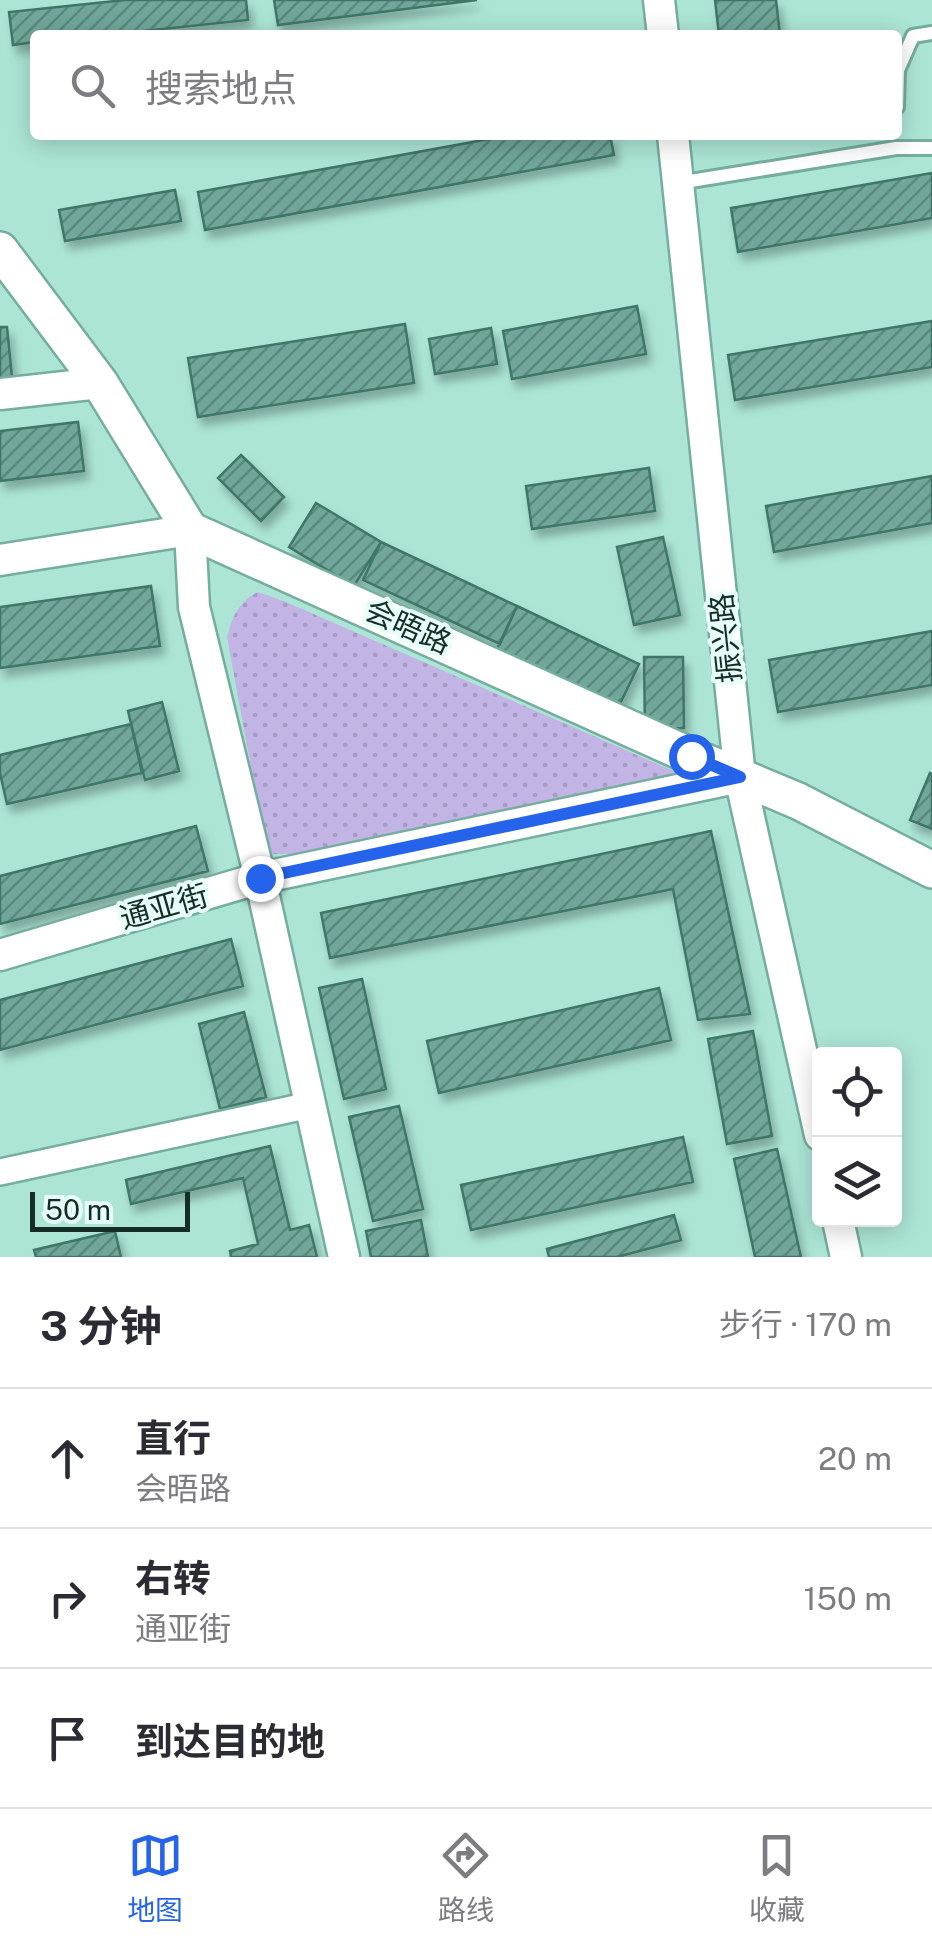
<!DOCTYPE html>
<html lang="zh">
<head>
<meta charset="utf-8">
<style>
  :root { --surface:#fff; --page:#f7f7f7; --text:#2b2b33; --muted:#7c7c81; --line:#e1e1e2; --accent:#2563eb }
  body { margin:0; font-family:"Public Sans","Noto Sans SC",sans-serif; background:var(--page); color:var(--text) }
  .controls { position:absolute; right:30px; bottom:30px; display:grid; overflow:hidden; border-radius:10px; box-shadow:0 5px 25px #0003 }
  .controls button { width:90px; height:90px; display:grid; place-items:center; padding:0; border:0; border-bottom:2px solid var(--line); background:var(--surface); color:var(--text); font:50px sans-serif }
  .scale { position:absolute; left:30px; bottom:25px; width:160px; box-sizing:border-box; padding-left:10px; border:5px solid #162d27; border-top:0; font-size:28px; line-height:35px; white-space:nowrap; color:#162d27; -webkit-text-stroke:8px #e7fef7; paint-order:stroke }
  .stop { position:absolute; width:30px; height:30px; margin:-22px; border:8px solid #2563eb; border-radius:50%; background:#fff }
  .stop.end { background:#2563eb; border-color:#fff; box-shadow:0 2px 10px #0008 }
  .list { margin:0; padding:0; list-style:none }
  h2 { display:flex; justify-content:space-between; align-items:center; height:130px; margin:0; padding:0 40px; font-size:42px }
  h2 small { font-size:32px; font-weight:400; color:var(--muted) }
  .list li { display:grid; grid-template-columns:65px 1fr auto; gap:30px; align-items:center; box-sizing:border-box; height:140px; padding:0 40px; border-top:2px solid var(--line) }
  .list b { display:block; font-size:38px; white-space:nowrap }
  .list p { margin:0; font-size:32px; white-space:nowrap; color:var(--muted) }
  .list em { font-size:32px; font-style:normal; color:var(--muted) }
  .icon { flex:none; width:55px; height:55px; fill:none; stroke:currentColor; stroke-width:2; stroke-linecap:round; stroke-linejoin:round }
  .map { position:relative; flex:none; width:932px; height:1257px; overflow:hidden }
  .search { position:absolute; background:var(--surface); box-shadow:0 5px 25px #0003; left:30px; right:30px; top:30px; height:110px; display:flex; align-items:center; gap:25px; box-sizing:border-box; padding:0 35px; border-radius:10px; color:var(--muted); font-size:38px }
  .sheet { height:550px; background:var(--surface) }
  nav { display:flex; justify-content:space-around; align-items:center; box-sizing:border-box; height:140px; border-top:2px solid var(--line); background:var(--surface); font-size:28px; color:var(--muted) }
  nav a { display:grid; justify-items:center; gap:5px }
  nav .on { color:var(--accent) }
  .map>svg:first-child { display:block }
  .park { fill:url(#park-dots) }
  .building { fill:url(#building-hatch); stroke:#3f7669; stroke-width:2.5; filter:url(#shadow) }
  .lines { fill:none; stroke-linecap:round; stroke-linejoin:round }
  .service-casing { stroke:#75ad9f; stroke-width:18 }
  .minor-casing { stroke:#75ad9f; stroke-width:30 }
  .tertiary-casing { stroke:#75ad9f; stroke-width:35 }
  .secondary-casing { stroke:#75ad9f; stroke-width:40 }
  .service { stroke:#fff; stroke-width:12 }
  .minor { stroke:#fff; stroke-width:25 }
  .tertiary { stroke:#fff; stroke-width:30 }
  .secondary { stroke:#fff; stroke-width:35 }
  .route { stroke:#2563eb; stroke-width:12 }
  .labels { text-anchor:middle; stroke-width:8; stroke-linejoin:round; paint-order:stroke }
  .street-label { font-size:30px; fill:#162d27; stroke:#e7fef7 }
</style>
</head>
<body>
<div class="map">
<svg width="932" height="1257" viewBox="0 0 932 1257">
  <defs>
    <pattern id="park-dots" width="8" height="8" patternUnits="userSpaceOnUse" patternTransform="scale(2.5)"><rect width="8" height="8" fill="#c2b4e5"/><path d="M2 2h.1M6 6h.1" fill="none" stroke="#a69bc4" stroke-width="1.8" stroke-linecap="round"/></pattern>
    <pattern id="building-hatch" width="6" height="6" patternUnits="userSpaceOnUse" patternTransform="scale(2.5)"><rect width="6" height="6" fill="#70a79a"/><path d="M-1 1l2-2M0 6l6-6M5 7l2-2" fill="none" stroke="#5b887e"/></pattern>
    <filter id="shadow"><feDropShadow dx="4.5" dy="8" stdDeviation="5" flood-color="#0004"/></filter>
  </defs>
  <rect width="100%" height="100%" fill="#ace5d6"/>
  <!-- park -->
  <path class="park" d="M 258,592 L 286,602 L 678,773 L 321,854 L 272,854 L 261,821 L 227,637 C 233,616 238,602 258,592 Z"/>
  <!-- building -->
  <path class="building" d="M 125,0 L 246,0 L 248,20 L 106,35 L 35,35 L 35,42 L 13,45 L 9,12 Z
    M 274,0 L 477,0 L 278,25 Z
    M 715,0 L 776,0 L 780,35 L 719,35 Z
    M 511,135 L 610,135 L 614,155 L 205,230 L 198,192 Z
    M 932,173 L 932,218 L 738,252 L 731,208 Z
    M 175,190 L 181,221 L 65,241 L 59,210 Z
    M 637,306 L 646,354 L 512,379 L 503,331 Z
    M 932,321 L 932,367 L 735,400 L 728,355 Z
    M 405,324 L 414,383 L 198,417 L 188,358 Z
    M 0,327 L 7,327 L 13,387 L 0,388 Z
    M 491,328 L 497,364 L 435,374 L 429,339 Z
    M 78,422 L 84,471 L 0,481 L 0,431 Z
    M 241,455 L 284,497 L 261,521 L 218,478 Z
    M 649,468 L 655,511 L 532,529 L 526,486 Z
    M 932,476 L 932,523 L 774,552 L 766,506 Z
    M 316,503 L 381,542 L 354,586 L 289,547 Z
    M 663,537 L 680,615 L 634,625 L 617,547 Z
    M 381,542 L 517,606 L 500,644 L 363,580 Z
    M 151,586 L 160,646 L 0,668 L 0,607 Z
    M 517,606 L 639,664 L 619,706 L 497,649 Z
    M 932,631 L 932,685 L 778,712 L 769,660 Z
    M 644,657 L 683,657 L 684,728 L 645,729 Z
    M 162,702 L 179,771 L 145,780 L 128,711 Z
    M 131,724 L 142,773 L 7,804 L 0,773 L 0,755 Z
    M 930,773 L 932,774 L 932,829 L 910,820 Z
    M 196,826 L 208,871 L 0,924 L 0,876 Z
    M 711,831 L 750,1014 L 698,1020 L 673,889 L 330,958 L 321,913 Z
    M 231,939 L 243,986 L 0,1050 L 0,1000 Z
    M 362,979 L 386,1089 L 344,1099 L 319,988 Z
    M 659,988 L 671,1040 L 439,1093 L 427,1041 Z
    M 244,1012 L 266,1097 L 220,1109 L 199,1024 Z
    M 753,1031 L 772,1136 L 727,1144 L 708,1039 Z
    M 399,1106 L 423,1209 L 373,1221 L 349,1117 Z
    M 683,1137 L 693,1182 L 471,1230 L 461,1185 Z
    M 270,1146 L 290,1230 L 309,1225 L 317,1257 L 231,1257 L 230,1251 L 258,1244 L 243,1178 L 131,1204 L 126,1180 Z
    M 777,1149 L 801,1257 L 755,1257 L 734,1159 Z
    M 674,1215 L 681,1240 L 617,1257 L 549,1257 L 547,1249 Z
    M 421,1220 L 428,1257 L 371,1257 L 366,1231 Z
    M 115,1231 L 121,1257 L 36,1257 L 34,1250 Z"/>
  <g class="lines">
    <!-- service casing -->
    <g class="service-casing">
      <path id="service" d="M 897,107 L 898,70 L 913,36 L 932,33
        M 678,183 L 896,148 L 932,148"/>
    </g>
    <!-- minor casing -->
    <g class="minor-casing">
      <path id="minor" d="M 0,1172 L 310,1105"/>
    </g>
    <!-- tertiary casing -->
    <g class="tertiary-casing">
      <path id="tertiary" d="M 659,0 L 663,35
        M 673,135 L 740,777 L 820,1135
        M 0,394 L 100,383
        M 0,560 L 190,530 L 194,607 L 260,878 L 344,1257
        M 0,955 L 260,878 L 740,777
        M 838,1220 L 846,1257"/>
    </g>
    <!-- secondary casing -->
    <g class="secondary-casing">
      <path id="secondary" d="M 0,250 L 100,383 L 190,530 L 691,756 L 798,801 L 932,870"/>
    </g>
    <!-- service -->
    <use href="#service" class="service"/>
    <!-- minor -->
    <use href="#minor" class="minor"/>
    <!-- tertiary -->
    <use href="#tertiary" class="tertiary"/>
    <!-- secondary -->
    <use href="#secondary" class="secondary"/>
  </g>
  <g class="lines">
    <!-- route -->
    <path class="route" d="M 260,878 L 740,777 L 691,756"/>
  </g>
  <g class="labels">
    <!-- street labels -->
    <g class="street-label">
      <text transform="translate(408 627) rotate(24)" y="10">会晤路</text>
      <text transform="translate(726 638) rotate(-96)" y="10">振兴路</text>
      <text transform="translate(164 907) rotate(-16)" y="10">通亚街</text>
    </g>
  </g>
</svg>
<div class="controls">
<button><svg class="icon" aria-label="locate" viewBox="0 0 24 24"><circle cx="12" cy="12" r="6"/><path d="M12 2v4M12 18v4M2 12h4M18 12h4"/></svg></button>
<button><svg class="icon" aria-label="layers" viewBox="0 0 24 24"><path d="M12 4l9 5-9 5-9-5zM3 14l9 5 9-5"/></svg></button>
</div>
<div class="scale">50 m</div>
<div class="stop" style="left:691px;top:756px"></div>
<div class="stop end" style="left:260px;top:878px"></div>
<div class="search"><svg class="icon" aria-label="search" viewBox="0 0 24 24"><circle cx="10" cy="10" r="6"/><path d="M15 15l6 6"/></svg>搜索地点</div>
</div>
<section class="sheet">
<h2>3 分钟<small>步行 · 170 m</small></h2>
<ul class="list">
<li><svg class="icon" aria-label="ahead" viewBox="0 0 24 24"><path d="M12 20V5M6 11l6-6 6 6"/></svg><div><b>直行</b><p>会晤路</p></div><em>20 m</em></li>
<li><svg class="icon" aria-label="right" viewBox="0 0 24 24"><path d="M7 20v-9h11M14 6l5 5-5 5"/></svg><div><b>右转</b><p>通亚街</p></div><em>150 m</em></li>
<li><svg class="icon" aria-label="arrive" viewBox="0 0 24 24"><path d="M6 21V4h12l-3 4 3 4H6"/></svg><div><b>到达目的地</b></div></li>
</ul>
</section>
<nav>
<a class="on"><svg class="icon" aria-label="map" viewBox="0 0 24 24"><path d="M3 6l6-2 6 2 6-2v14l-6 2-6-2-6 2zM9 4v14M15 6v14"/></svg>地图</a>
<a><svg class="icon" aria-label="directions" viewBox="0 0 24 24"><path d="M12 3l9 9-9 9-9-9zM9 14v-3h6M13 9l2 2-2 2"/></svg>路线</a>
<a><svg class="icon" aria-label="saved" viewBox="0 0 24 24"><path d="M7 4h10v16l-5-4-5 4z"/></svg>收藏</a>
</nav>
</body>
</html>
